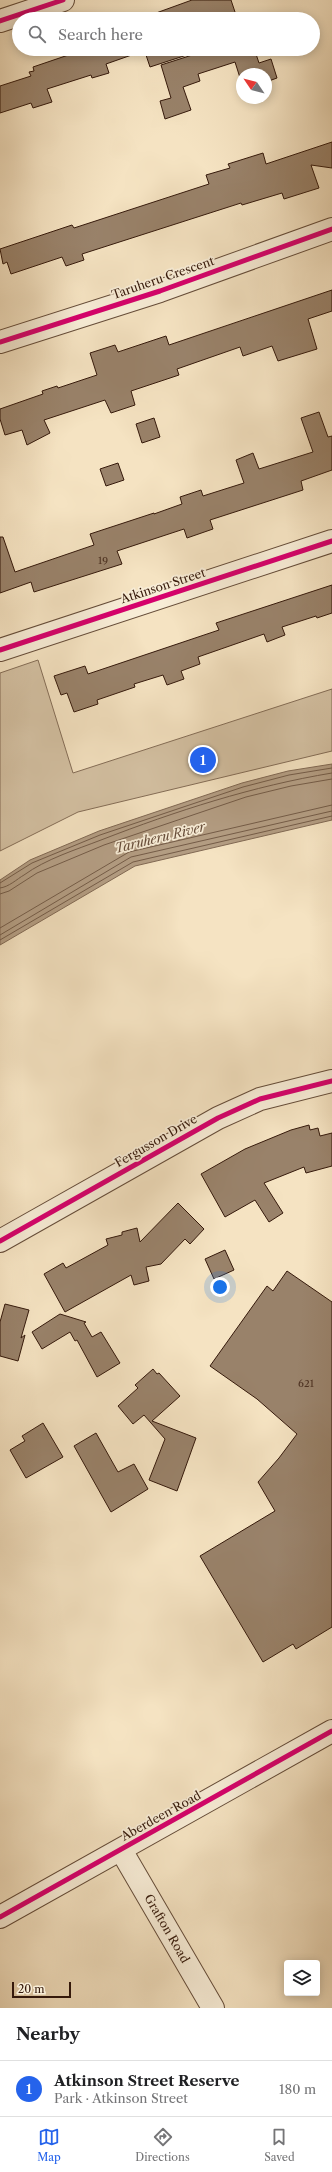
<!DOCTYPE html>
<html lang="en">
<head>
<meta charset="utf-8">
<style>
  :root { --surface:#fff; --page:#f6f6f6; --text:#202124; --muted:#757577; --line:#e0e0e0; --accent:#2563eb }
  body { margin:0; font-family:"Libre Caslon Text",serif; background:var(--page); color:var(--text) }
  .controls { position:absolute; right:12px; bottom:12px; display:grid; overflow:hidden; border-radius:4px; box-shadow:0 2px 10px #0003 }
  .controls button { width:36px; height:36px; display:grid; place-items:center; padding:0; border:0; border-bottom:1px solid var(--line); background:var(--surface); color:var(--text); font:20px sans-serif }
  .compass { position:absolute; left:236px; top:68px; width:36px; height:36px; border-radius:50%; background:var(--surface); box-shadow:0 2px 10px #0003; rotate:305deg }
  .scale { position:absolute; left:12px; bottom:10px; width:59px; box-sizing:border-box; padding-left:4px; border:2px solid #35190b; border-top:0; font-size:11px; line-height:14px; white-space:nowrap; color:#35190b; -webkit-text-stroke:3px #f8edd7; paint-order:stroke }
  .you { position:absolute; left:220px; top:1287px; width:14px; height:14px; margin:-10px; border:3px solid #fff; border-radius:50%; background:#1a73e8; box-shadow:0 0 0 6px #1a73e833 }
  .badge { display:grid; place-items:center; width:26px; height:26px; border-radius:50%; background:var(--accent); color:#fff; font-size:13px; font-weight:700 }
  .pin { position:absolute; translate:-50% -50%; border:2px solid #fff; box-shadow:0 1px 4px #0006 }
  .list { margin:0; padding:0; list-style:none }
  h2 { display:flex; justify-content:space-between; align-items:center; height:52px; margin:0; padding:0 16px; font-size:17px }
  h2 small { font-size:13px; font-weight:400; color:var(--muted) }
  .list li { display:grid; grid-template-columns:26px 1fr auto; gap:12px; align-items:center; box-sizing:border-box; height:56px; padding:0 16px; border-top:1px solid var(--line) }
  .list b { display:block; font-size:15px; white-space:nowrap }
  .list p { margin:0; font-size:13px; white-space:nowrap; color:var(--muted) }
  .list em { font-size:13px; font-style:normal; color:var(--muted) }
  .icon { flex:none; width:22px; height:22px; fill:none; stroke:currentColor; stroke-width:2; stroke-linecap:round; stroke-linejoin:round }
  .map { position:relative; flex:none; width:332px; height:2008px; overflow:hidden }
  .search { position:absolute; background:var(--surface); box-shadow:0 2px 10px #0003; left:12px; right:12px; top:12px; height:44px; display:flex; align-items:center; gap:10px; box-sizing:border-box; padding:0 14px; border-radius:22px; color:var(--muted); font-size:15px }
  .sheet { height:108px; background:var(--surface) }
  nav { display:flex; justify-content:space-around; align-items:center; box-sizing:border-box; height:56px; border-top:1px solid var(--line); background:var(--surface); font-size:11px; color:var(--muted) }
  nav a { display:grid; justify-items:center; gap:2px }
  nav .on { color:var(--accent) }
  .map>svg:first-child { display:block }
  .green { fill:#d4c1a3; stroke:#846d57 }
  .water { fill:#b49e84; stroke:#816954 }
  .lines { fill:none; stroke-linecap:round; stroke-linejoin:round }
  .shore { stroke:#745c48; stroke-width:1 }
  .building { fill:#99826a; stroke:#35190b }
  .minor-casing { stroke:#654c39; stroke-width:24 }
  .tertiary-casing { stroke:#654c39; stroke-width:24 }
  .minor { stroke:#f8edd7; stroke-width:22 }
  .tertiary { stroke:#f8edd7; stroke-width:22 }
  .cycleway-casing { stroke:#f8edd7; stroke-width:8 }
  .cycleway { stroke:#d6006c; stroke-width:5 }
  .labels { text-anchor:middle; stroke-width:3.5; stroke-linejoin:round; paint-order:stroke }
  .number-label { font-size:10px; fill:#4e3323 }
  .street-label { font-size:12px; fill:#35190b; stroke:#f8edd7 }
  .water-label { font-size:13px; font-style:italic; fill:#684e3b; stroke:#f8edd7 }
</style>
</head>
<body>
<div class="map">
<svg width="332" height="2008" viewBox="0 0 332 2008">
  <rect width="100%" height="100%" fill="#f5e3c2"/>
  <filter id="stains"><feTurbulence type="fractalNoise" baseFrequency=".005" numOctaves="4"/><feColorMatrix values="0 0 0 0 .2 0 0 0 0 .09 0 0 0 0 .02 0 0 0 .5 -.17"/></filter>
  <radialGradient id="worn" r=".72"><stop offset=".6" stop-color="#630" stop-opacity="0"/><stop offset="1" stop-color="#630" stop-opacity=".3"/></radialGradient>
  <!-- green -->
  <path class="green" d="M 38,660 L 73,773 L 332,689 L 332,751 L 78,812 L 0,851 L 0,673 Z"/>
  <!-- water -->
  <path class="water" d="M 332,764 L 332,820 L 135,866 L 0,945 L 0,880 L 30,860 L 99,831 L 242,783 L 288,771 Z"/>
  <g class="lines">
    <!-- shore -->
    <path class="shore" d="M 0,883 L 32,863 L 100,835 L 243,787 L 289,775 L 332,768
      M 0,888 C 9,887 17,879 24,875 C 46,859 75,850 101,840 C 176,811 253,786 332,773
      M 0,894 L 9,891 L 37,873 L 104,845 L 246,797 L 291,786 L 332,779
      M 0,928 L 129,852 L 332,805
      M 0,935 L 131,857 L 332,811
      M 0,940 L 133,862 L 332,816"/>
  </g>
  <!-- building -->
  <path class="building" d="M 192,0 L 231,0 L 236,15 L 223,19 L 145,19 L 145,17 Z
    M 86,49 L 142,49 L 143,51 L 106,64 L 109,73 L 92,78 L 91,75 L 47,89 L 52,102 L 33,108 L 31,103 L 0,113 L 0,86 L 31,76 L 29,72 L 34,71 L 33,67 Z
    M 144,49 L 195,49 L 196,52 L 150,67 Z
    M 211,49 L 263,49 L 264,52 L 256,54 L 259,63 L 271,59 L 277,78 L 266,82 L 266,74 L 242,74 L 242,84 L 235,62 L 198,74 L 200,81 L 183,87 L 191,110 L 165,119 L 160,101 L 171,98 L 161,65 Z
    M 332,142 L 332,168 L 311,165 L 319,188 L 284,199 L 282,193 L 242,205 L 241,203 L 82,254 L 84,260 L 66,266 L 62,257 L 11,274 L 7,262 L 3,264 L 0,249 L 72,225 L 74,228 L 209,184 L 206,175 L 230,168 L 228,164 L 263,153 L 266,164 Z
    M 332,290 L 332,311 L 308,319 L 317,349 L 278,361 L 272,346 L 243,356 L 240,347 L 177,369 L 179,375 L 131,391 L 135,405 L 111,413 L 105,400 L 44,420 L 50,433 L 27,445 L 22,430 L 5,435 L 0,419 L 0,409 L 43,394 L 42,391 L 57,386 L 58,388 L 97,375 L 90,353 L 115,345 L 118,352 L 166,336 L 169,345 Z
    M 319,412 L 328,437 L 332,436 L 332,470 L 301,481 L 303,490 L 210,520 L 213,529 L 187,538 L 184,529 L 117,551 L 122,564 L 34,592 L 31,582 L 0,593 L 0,537 L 3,537 L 15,572 L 94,545 L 90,534 L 154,513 L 154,514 L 182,504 L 180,497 L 201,490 L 203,496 L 244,483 L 236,460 L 253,453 L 259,469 L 313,452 L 301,418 Z
    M 154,418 L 160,437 L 142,443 L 136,424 Z
    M 118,463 L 124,480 L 106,486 L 100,469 Z
    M 332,585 L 332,613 L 317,618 L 316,616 L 282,627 L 285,635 L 267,642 L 264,634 L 198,657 L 200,664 L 181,671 L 184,679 L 167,685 L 163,675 L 134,684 L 135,687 L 97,700 L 98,704 L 74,712 L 67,693 L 61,695 L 54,676 L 85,666 L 88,674 L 219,630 L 216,623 Z
    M 309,1125 L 310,1130 L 318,1128 L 320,1136 L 332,1133 L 332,1166 L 306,1173 L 304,1167 L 264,1183 L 283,1213 L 269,1222 L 255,1200 L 225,1217 L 201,1174 L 245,1149 L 291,1130 Z
    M 178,1203 L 204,1229 L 190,1244 L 185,1239 L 161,1264 L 146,1267 L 149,1281 L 134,1285 L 131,1275 L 65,1312 L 44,1274 L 63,1263 L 66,1268 L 108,1245 L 106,1239 L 122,1235 L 122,1232 L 137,1228 L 140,1242 Z
    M 225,1250 L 234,1270 L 214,1279 L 205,1259 Z
    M 287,1271 L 332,1302 L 332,1627 L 296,1649 L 293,1644 L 263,1662 L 200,1556 L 275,1511 L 258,1482 L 279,1458 L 297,1434 L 257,1399 L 210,1366 L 267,1286 L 273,1291 Z
    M 5,1304 L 29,1310 L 21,1338 L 25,1335 L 18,1361 L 0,1356 L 0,1322 Z
    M 60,1314 L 86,1322 L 84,1323 L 92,1337 L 101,1332 L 120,1363 L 97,1377 L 77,1340 L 75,1341 L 70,1332 L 42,1349 L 32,1332 Z
    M 153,1369 L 157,1374 L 159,1373 L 180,1396 L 152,1421 L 196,1438 L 177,1491 L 149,1480 L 165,1439 L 144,1415 L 133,1424 L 118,1406 L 138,1388 L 135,1385 Z
    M 43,1423 L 63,1457 L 26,1478 L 10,1450 L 25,1441 L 22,1436 Z
    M 96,1433 L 118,1472 L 134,1464 L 148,1489 L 111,1512 L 74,1446 Z"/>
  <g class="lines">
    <!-- minor casing -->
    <g class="minor-casing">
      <g id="minor">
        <path d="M 0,342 L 160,291 L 332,229"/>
        <path d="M 0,650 L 332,541"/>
        <path d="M 0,1241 L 218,1118 L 260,1099 L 332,1081"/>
        <path id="s1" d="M 121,1850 L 213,2008"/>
      </g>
    </g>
    <!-- tertiary casing -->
    <g class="tertiary-casing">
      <path id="tertiary" d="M 0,21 L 63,0
        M 0,1917 L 332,1731"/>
    </g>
    <!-- minor -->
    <use href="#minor" class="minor"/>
    <!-- tertiary -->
    <use href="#tertiary" class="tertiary"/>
    <!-- cycleway casing -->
    <g class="cycleway-casing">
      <path id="cycleway" d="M 0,21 L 63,0
        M 0,342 L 160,291 L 332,229
        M 0,650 L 332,541
        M 0,1241 L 218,1118 L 260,1099 L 332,1081
        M 0,1917 L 332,1731"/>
    </g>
    <!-- cycleway -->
    <use href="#cycleway" class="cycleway"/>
  </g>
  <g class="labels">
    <!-- number labels -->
    <g class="number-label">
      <text x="103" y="564">19</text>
      <text x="306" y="1387">621</text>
    </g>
    <!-- street labels -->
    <g class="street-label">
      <text transform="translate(163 278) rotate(-19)" y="4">Taruheru Crescent</text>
      <text transform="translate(163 586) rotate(-18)" y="4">Atkinson Street</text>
      <text transform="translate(156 1141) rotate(-30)" y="4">Fergusson Drive</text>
      <text transform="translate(161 1816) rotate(-29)" y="4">Aberdeen Road</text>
      <text dy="4" stroke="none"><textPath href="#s1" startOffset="91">Grafton Road</textPath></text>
    </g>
    <!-- water labels -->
    <g class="water-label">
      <text transform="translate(160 837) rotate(-14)" y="5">Taruheru River</text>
    </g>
  </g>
  <rect width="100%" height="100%" filter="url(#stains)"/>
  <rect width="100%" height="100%" fill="url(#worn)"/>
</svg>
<div class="controls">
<button><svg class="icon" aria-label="layers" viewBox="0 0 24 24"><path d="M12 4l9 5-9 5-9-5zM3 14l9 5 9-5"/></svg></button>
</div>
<svg class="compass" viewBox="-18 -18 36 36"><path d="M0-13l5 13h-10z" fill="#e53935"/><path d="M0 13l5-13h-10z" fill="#757577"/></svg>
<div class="scale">20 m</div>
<div class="you"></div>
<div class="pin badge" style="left:203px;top:760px">1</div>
<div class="search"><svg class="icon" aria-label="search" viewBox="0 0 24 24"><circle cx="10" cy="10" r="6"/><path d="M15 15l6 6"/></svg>Search here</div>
</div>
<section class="sheet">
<h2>Nearby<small></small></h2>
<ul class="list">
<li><span class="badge">1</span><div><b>Atkinson Street Reserve</b><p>Park · Atkinson Street</p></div><em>180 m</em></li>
</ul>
</section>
<nav>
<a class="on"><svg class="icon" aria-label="map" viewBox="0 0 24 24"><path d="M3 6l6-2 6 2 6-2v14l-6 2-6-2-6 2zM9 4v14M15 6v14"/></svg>Map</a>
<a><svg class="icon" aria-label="directions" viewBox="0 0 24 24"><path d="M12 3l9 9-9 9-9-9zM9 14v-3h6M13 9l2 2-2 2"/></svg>Directions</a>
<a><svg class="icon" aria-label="saved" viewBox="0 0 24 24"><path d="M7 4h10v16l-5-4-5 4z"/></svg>Saved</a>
</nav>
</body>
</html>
